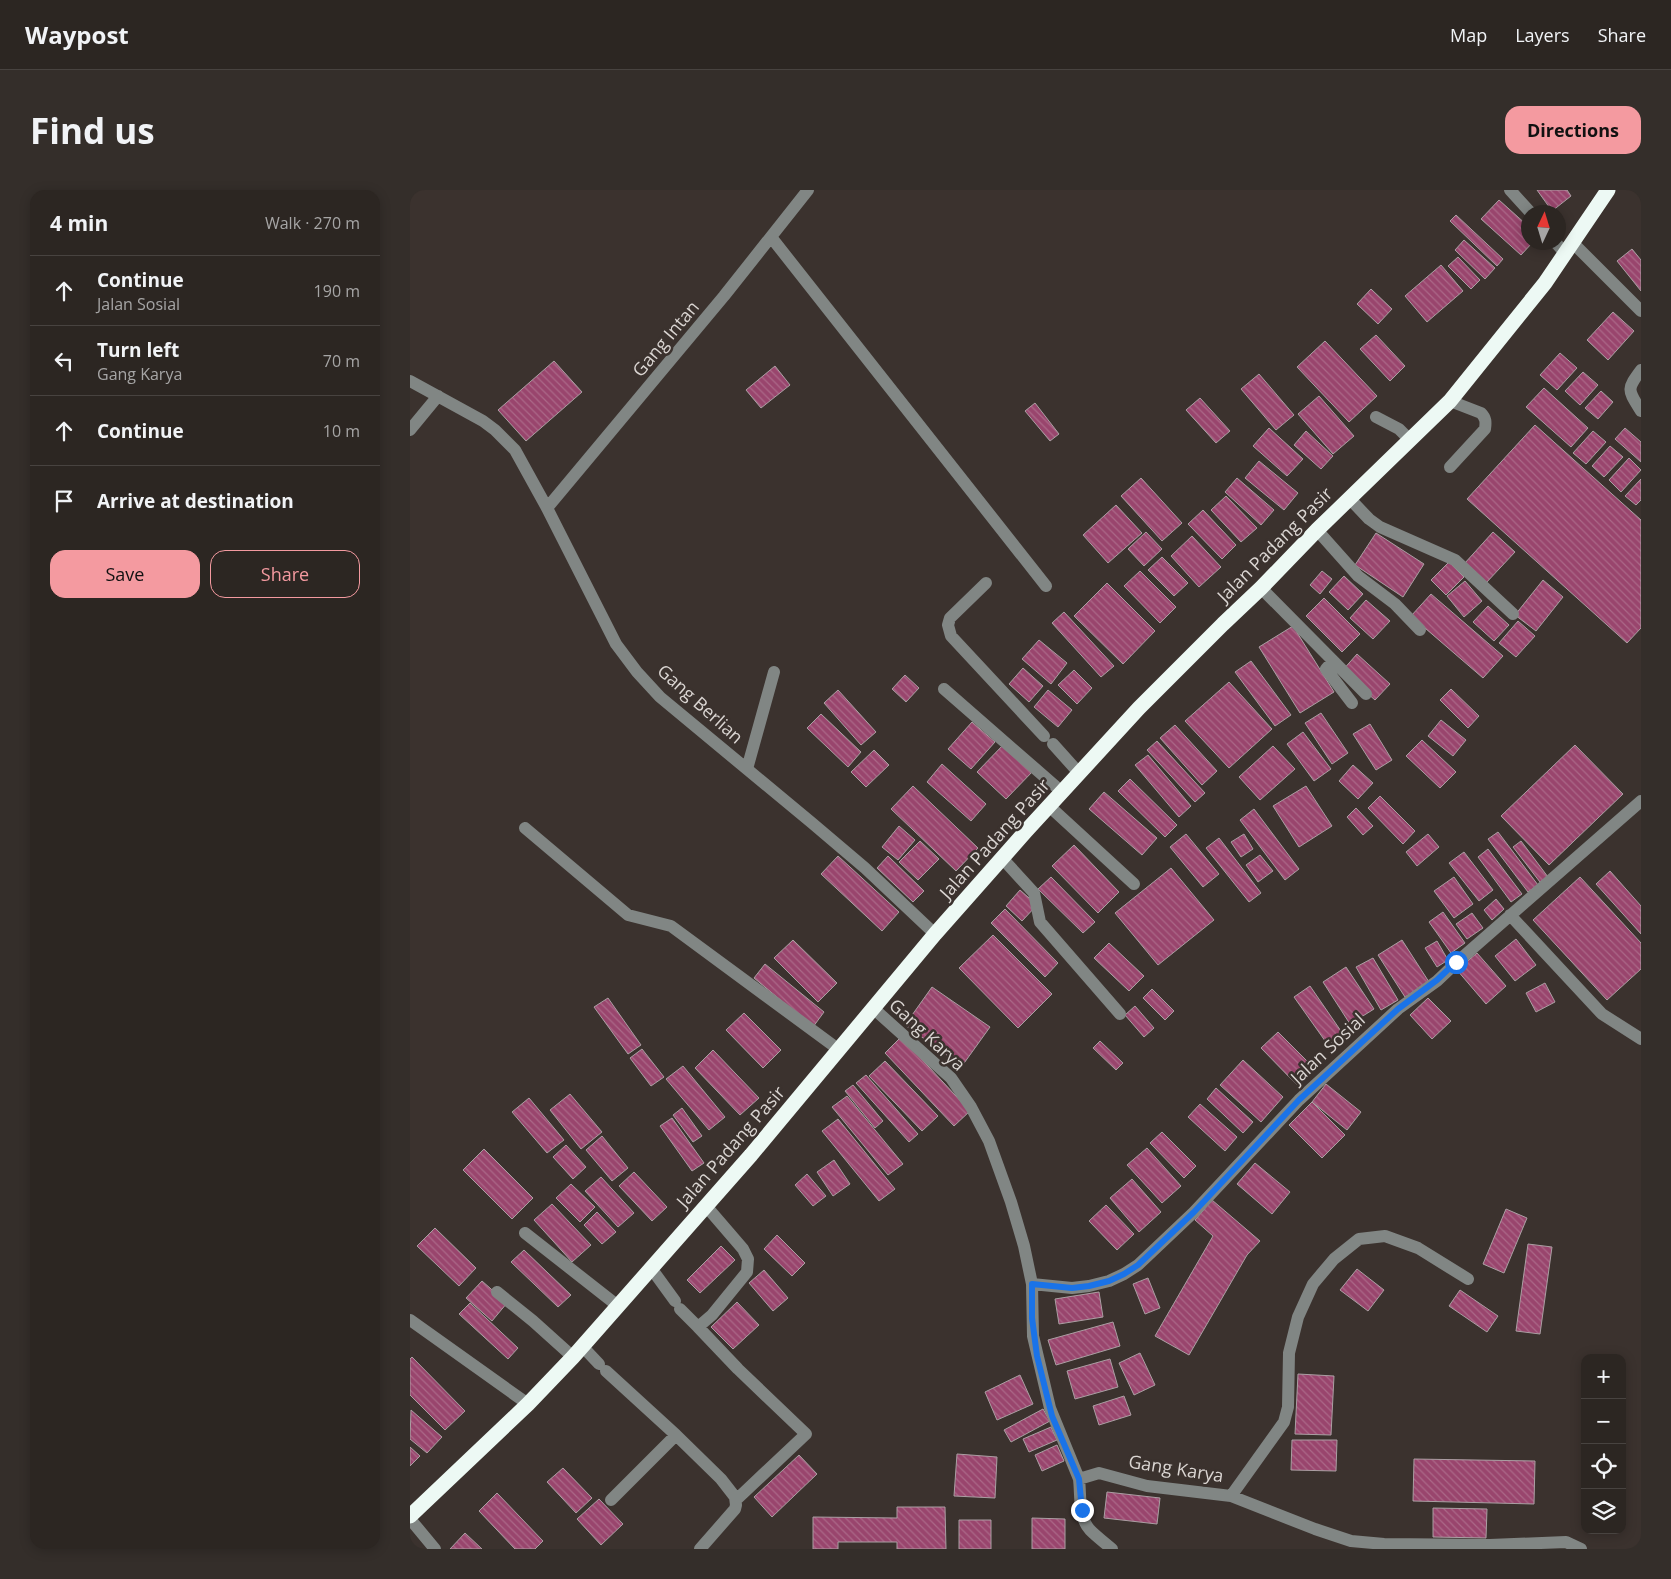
<!DOCTYPE html>
<html lang="en">
<head>
<meta charset="utf-8">
<style>
  :root { --surface:#2c2622; --page:#342e2a; --text:#f1f3f6; --muted:#a6a5a5; --line:#484340; --accent:#f49aa0 }
  body { margin:0; font-family:"Open Sans",sans-serif; background:var(--page); color:var(--text) }
  .controls { position:absolute; right:15px; bottom:15px; display:grid; overflow:hidden; border-radius:10px; box-shadow:0 2px 12px #0003 }
  .controls button { width:45px; height:45px; display:grid; place-items:center; padding:0; border:0; border-bottom:1px solid var(--line); background:var(--surface); color:var(--text); font:25px sans-serif }
  .compass { position:absolute; left:1111px; top:15px; width:45px; height:45px; border-radius:50%; background:var(--surface); box-shadow:0 2px 12px #0003; rotate:4deg }
  .stop { position:absolute; width:15px; height:15px; margin:-11px; border:4px solid #1a73e8; border-radius:50%; background:#fff }
  .stop.end { background:#1a73e8; border-color:#fff; box-shadow:0 1px 5px #0008 }
  .list { margin:0; padding:0; list-style:none }
  h2 { display:flex; justify-content:space-between; align-items:center; height:65px; margin:0; padding:0 20px; font-size:21px }
  h2 small { font-size:16px; font-weight:400; color:var(--muted) }
  .list li { display:grid; grid-template-columns:32px 1fr auto; gap:15px; align-items:center; box-sizing:border-box; height:70px; padding:0 20px; border-top:1px solid var(--line) }
  .list b { display:block; font-size:19px; white-space:nowrap }
  .list p { margin:0; font-size:16px; white-space:nowrap; color:var(--muted) }
  .list em { font-size:16px; font-style:normal; color:var(--muted) }
  .actions { display:flex; gap:10px; padding:15px 20px }
  .actions a { flex:1; padding:11px 0; border:1px solid var(--accent); border-radius:15px; text-align:center; font-size:18px; color:var(--accent) }
  .actions .main { background:var(--accent); color:#111 }
  .icon { flex:none; width:28px; height:28px; fill:none; stroke:currentColor; stroke-width:2; stroke-linecap:round; stroke-linejoin:round }
  .map { position:relative; flex:none; width:1231px; height:1359px; overflow:hidden; border-radius:15px }
  header { display:flex; align-items:center; gap:30px; box-sizing:border-box; height:70px; padding:0 25px; background:var(--surface); border-bottom:1px solid var(--line) }
  header strong { font-size:24px }
  nav { display:flex; gap:28px; margin-inline-start:auto; font-size:18px }
  .intro { display:flex; align-items:center; justify-content:space-between; box-sizing:border-box; height:120px; padding:0 30px }
  h1 { margin:0; font-size:35px }
  .button { padding:12px 22px; border-radius:15px; background:var(--accent); color:#111; font-size:18px; font-weight:700 }
  main { display:flex; gap:30px; padding:0 30px }
  aside { flex:1; background:var(--surface); border-radius:15px; box-shadow:0 2px 12px #0003 }
  .map>svg:first-child { display:block }
  .building { fill:url(#building-back-hatch); stroke:#ab9fa3 }
  .lines { fill:none; stroke-linecap:round; stroke-linejoin:round }
  .minor { stroke:#818684; stroke-width:12 }
  .highway { stroke:#edf9f4; stroke-width:15 }
  .route { stroke:#1a73e8; stroke-width:6 }
  .labels { text-anchor:middle; stroke-width:5; stroke-linejoin:round; paint-order:stroke }
  .street-label { font-size:18px; fill:#dad5d2; stroke:#3b322e }
</style>
</head>
<body>
<header>
<strong>Waypost</strong>
<nav><a>Map</a><a>Layers</a><a>Share</a></nav>
</header>
<div class="intro"><h1>Find us</h1><a class="button">Directions</a></div>
<main>
<aside>
<h2>4 min<small>Walk · 270 m</small></h2>
<ul class="list">
<li><svg class="icon" aria-label="ahead" viewBox="0 0 24 24"><path d="M12 20V5M6 11l6-6 6 6"/></svg><div><b>Continue</b><p>Jalan Sosial</p></div><em>190 m</em></li>
<li><svg class="icon" aria-label="left" viewBox="0 0 24 24"><path d="M17 20v-9H6M10 6l-5 5 5 5"/></svg><div><b>Turn left</b><p>Gang Karya</p></div><em>70 m</em></li>
<li><svg class="icon" aria-label="ahead" viewBox="0 0 24 24"><path d="M12 20V5M6 11l6-6 6 6"/></svg><div><b>Continue</b></div><em>10 m</em></li>
<li><svg class="icon" aria-label="arrive" viewBox="0 0 24 24"><path d="M6 21V4h12l-3 4 3 4H6"/></svg><div><b>Arrive at destination</b></div></li>
</ul>
<div class="actions"><a class="main">Save</a><a>Share</a></div>
</aside>
<div class="map">
<svg width="1231" height="1359" viewBox="0 0 1231 1359">
  <defs>
    <pattern id="building-back-hatch" width="6" height="6" patternUnits="userSpaceOnUse" patternTransform="scale(1.25)"><rect width="6" height="6" fill="#99456d"/><path d="M-1 5l2 2M0 0l6 6M5-1l2 2" fill="none" stroke="#ab6888"/></pattern>
  </defs>
  <rect width="100%" height="100%" fill="#3b322e"/>
  <!-- building -->
  <path class="building" d="M 1127,0 L 1157,0 L 1161,6 L 1142,21 Z
    M 1089,10 L 1118,36 L 1118,52 L 1123,52 L 1111,65 L 1071,29 Z
    M 1046,25 L 1093,69 L 1087,76 L 1040,31 Z
    M 1054,50 L 1085,78 L 1075,89 L 1045,60 Z
    M 1222,59 L 1231,70 L 1231,101 L 1207,71 Z
    M 1048,67 L 1070,90 L 1061,99 L 1038,76 Z
    M 1031,75 L 1053,101 L 1017,132 L 995,106 Z
    M 961,99 L 982,119 L 968,134 L 947,114 Z
    M 1203,122 L 1224,141 L 1198,170 L 1177,150 Z
    M 966,145 L 995,176 L 980,191 L 950,159 Z
    M 915,151 L 967,206 L 939,232 L 887,177 Z
    M 1150,163 L 1167,178 L 1147,200 L 1130,185 Z
    M 144,171 L 172,202 L 116,251 L 88,220 Z
    M 365,176 L 380,195 L 351,218 L 336,200 Z
    M 1173,182 L 1188,195 L 1170,215 L 1155,201 Z
    M 849,184 L 884,225 L 866,240 L 831,199 Z
    M 1134,198 L 1178,238 L 1161,257 L 1116,217 Z
    M 1191,201 L 1203,212 L 1188,229 L 1175,218 Z
    M 909,206 L 944,246 L 923,264 L 888,224 Z
    M 790,208 L 820,241 L 806,253 L 776,220 Z
    M 625,213 L 649,244 L 640,251 L 615,221 Z
    M 1125,235 L 1231,330 L 1231,438 L 1217,453 L 1057,309 Z
    M 859,238 L 893,269 L 877,286 L 843,256 Z
    M 1215,238 L 1231,252 L 1231,272 L 1205,249 Z
    M 896,241 L 923,266 L 911,279 L 884,255 Z
    M 1183,241 L 1196,252 L 1176,274 L 1163,263 Z
    M 1200,256 L 1213,267 L 1194,287 L 1182,276 Z
    M 1219,268 L 1231,280 L 1211,302 L 1199,290 Z
    M 849,271 L 888,303 L 874,320 L 835,288 Z
    M 731,288 L 772,333 L 752,351 L 711,306 Z
    M 827,288 L 864,320 L 851,335 L 815,302 Z
    M 1231,289 L 1231,310 L 1226,315 L 1215,306 Z
    M 816,306 L 847,338 L 831,352 L 801,320 Z
    M 706,315 L 732,343 L 698,373 L 673,345 Z
    M 793,320 L 826,355 L 812,369 L 778,334 Z
    M 736,342 L 752,359 L 734,376 L 718,359 Z
    M 1083,342 L 1105,362 L 1075,394 L 1054,374 Z
    M 966,343 L 1014,374 L 993,407 L 945,375 Z
    M 782,346 L 811,377 L 789,397 L 761,366 Z
    M 752,367 L 778,393 L 764,406 L 738,380 Z
    M 1039,372 L 1054,387 L 1036,405 L 1021,390 Z
    M 730,381 L 766,417 L 750,433 L 714,396 Z
    M 912,381 L 922,389 L 910,404 L 900,395 Z
    M 934,386 L 953,404 L 938,420 L 919,402 Z
    M 1133,390 L 1153,407 L 1126,441 L 1105,425 Z
    M 1055,391 L 1072,411 L 1054,427 L 1037,406 Z
    M 697,393 L 745,441 L 713,474 L 664,426 Z
    M 1021,404 L 1093,466 L 1073,488 L 1001,426 Z
    M 914,408 L 950,444 L 932,462 L 896,426 Z
    M 956,410 L 980,431 L 963,449 L 940,428 Z
    M 1078,416 L 1099,435 L 1084,451 L 1063,432 Z
    M 654,422 L 704,476 L 691,487 L 642,433 Z
    M 1108,431 L 1125,446 L 1106,467 L 1089,453 Z
    M 883,436 L 924,502 L 890,523 L 849,457 Z
    M 629,450 L 657,473 L 641,494 L 612,469 Z
    M 947,464 L 980,494 L 965,510 L 932,481 Z
    M 841,471 L 881,525 L 865,536 L 825,482 Z
    M 613,478 L 633,496 L 619,512 L 599,494 Z
    M 664,480 L 682,498 L 667,514 L 648,495 Z
    M 495,485 L 509,498 L 496,512 L 482,499 Z
    M 819,492 L 862,539 L 819,578 L 775,531 Z
    M 1041,499 L 1069,526 L 1058,538 L 1030,510 Z
    M 428,500 L 466,542 L 451,555 L 414,513 Z
    M 638,500 L 662,520 L 648,537 L 624,517 Z
    M 911,523 L 938,563 L 922,574 L 895,533 Z
    M 411,524 L 451,562 L 438,577 L 397,538 Z
    M 1031,530 L 1056,550 L 1043,566 L 1018,546 Z
    M 562,532 L 585,552 L 561,579 L 538,559 Z
    M 960,534 L 982,570 L 966,580 L 943,544 Z
    M 765,535 L 807,581 L 792,595 L 750,548 Z
    M 893,542 L 921,579 L 904,591 L 877,554 Z
    M 1012,550 L 1046,582 L 1030,598 L 996,566 Z
    M 747,551 L 795,603 L 785,612 L 737,560 Z
    M 595,553 L 624,580 L 596,609 L 567,582 Z
    M 1165,555 L 1213,604 L 1139,675 L 1091,626 Z
    M 863,556 L 885,579 L 850,610 L 829,587 Z
    M 464,560 L 479,575 L 456,597 L 441,582 Z
    M 738,565 L 781,616 L 769,627 L 725,575 Z
    M 532,574 L 576,614 L 561,631 L 517,592 Z
    M 943,575 L 963,593 L 948,609 L 929,591 Z
    M 720,589 L 767,635 L 755,647 L 708,601 Z
    M 503,596 L 568,658 L 546,681 L 481,619 Z
    M 896,596 L 922,636 L 889,657 L 863,616 Z
    M 694,602 L 747,648 L 732,665 L 679,619 Z
    M 970,606 L 1005,641 L 993,654 L 958,618 Z
    M 946,618 L 963,636 L 953,645 L 937,627 Z
    M 844,619 L 889,679 L 875,690 L 830,630 Z
    M 489,636 L 505,650 L 488,670 L 472,657 Z
    M 1088,642 L 1128,695 L 1118,702 L 1078,649 Z
    M 776,644 L 809,684 L 793,697 L 760,657 Z
    M 834,644 L 843,659 L 831,667 L 821,652 Z
    M 1018,644 L 1029,657 L 1007,676 L 996,662 Z
    M 809,648 L 851,703 L 839,712 L 796,658 Z
    M 510,651 L 529,669 L 508,690 L 489,672 Z
    M 1111,651 L 1138,687 L 1130,692 L 1103,657 Z
    M 664,655 L 709,702 L 688,723 L 642,676 Z
    M 1078,659 L 1112,704 L 1101,712 L 1068,667 Z
    M 1054,662 L 1083,700 L 1069,711 L 1039,673 Z
    M 850,665 L 863,681 L 848,692 L 836,675 Z
    M 428,666 L 489,722 L 472,741 L 411,684 Z
    M 478,666 L 514,701 L 503,712 L 467,678 Z
    M 761,678 L 804,730 L 748,775 L 705,723 Z
    M 1200,681 L 1231,716 L 1231,744 L 1186,694 Z
    M 641,687 L 685,732 L 673,743 L 628,699 Z
    M 1044,687 L 1063,714 L 1044,728 L 1024,701 Z
    M 1170,687 L 1231,753 L 1231,779 L 1197,810 L 1123,730 Z
    M 610,700 L 627,715 L 612,731 L 596,716 Z
    M 1086,709 L 1094,719 L 1082,730 L 1074,720 Z
    M 595,719 L 648,773 L 635,787 L 581,733 Z
    M 1033,722 L 1055,753 L 1041,763 L 1019,732 Z
    M 1062,723 L 1073,738 L 1057,749 L 1046,734 Z
    M 583,745 L 642,804 L 608,838 L 549,778 Z
    M 1106,749 L 1126,775 L 1105,791 L 1085,766 Z
    M 383,750 L 427,793 L 408,812 L 364,768 Z
    M 992,750 L 1019,792 L 995,807 L 968,765 Z
    M 1027,751 L 1038,770 L 1027,777 L 1015,758 Z
    M 699,753 L 734,786 L 719,801 L 684,768 Z
    M 1067,763 L 1096,796 L 1076,814 L 1047,780 Z
    M 963,768 L 988,810 L 971,820 L 946,777 Z
    M 355,774 L 414,822 L 403,837 L 344,788 Z
    M 936,777 L 964,819 L 940,834 L 913,792 Z
    M 1135,793 L 1145,812 L 1126,822 L 1116,803 Z
    M 900,796 L 933,844 L 918,855 L 884,807 Z
    M 522,797 L 580,837 L 552,876 L 495,835 Z
    M 742,799 L 764,821 L 755,830 L 733,808 Z
    M 198,808 L 231,855 L 218,864 L 184,817 Z
    M 1018,808 L 1041,831 L 1022,849 L 1000,825 Z
    M 725,816 L 744,838 L 734,847 L 715,825 Z
    M 334,823 L 371,860 L 353,878 L 316,840 Z
    M 868,842 L 905,879 L 887,895 L 851,858 Z
    M 491,847 L 560,921 L 544,936 L 475,863 Z
    M 690,851 L 713,873 L 706,880 L 683,858 Z
    M 232,859 L 254,887 L 241,896 L 220,868 Z
    M 303,860 L 349,908 L 330,925 L 285,878 Z
    M 833,870 L 873,907 L 851,932 L 810,895 Z
    M 475,871 L 528,926 L 512,941 L 459,886 Z
    M 273,876 L 315,927 L 299,940 L 256,889 Z
    M 456,885 L 508,944 L 499,952 L 446,893 Z
    M 916,894 L 951,922 L 937,940 L 902,912 Z
    M 443,895 L 473,931 L 465,938 L 435,901 Z
    M 806,898 L 843,932 L 833,943 L 797,909 Z
    M 160,904 L 192,942 L 171,959 L 140,920 Z
    M 437,906 L 493,974 L 478,985 L 422,917 Z
    M 119,908 L 154,950 L 137,963 L 102,922 Z
    M 902,912 L 935,945 L 912,968 L 879,935 Z
    M 790,914 L 827,947 L 815,961 L 778,927 Z
    M 272,918 L 292,946 L 283,952 L 263,925 Z
    M 262,928 L 294,973 L 282,981 L 250,936 Z
    M 428,929 L 485,999 L 469,1011 L 412,941 Z
    M 752,942 L 786,976 L 774,988 L 740,953 Z
    M 192,946 L 218,978 L 202,991 L 176,960 Z
    M 156,955 L 176,977 L 163,989 L 143,967 Z
    M 737,958 L 771,996 L 752,1013 L 717,975 Z
    M 74,959 L 123,1008 L 102,1029 L 53,980 Z
    M 424,970 L 440,994 L 423,1006 L 407,982 Z
    M 845,973 L 880,1002 L 862,1024 L 827,994 Z
    M 224,982 L 257,1017 L 242,1031 L 209,996 Z
    M 397,984 L 416,1006 L 403,1016 L 385,995 Z
    M 191,987 L 224,1023 L 208,1037 L 175,1001 Z
    M 722,989 L 751,1022 L 729,1042 L 700,1008 Z
    M 161,994 L 185,1017 L 170,1032 L 146,1008 Z
    M 802,1010 L 850,1051 L 837,1065 L 779,1165 L 745,1146 L 803,1046 L 785,1030 Z
    M 142,1014 L 181,1055 L 162,1072 L 124,1030 Z
    M 696,1015 L 724,1044 L 707,1060 L 679,1031 Z
    M 1096,1019 L 1117,1028 L 1094,1083 L 1073,1074 Z
    M 187,1022 L 206,1042 L 192,1054 L 174,1035 Z
    M 25,1038 L 66,1078 L 49,1096 L 7,1056 Z
    M 367,1045 L 395,1073 L 382,1086 L 354,1059 Z
    M 1118,1054 L 1142,1057 L 1130,1144 L 1106,1141 Z
    M 311,1056 L 325,1070 L 290,1103 L 277,1090 Z
    M 114,1060 L 161,1105 L 148,1117 L 101,1072 Z
    M 947,1079 L 974,1100 L 958,1121 L 930,1100 Z
    M 354,1080 L 378,1108 L 363,1121 L 339,1093 Z
    M 738,1088 L 750,1118 L 735,1124 L 723,1094 Z
    M 72,1091 L 97,1113 L 82,1131 L 56,1108 Z
    M 1050,1100 L 1088,1126 L 1077,1142 L 1039,1116 Z
    M 689,1102 L 693,1127 L 649,1134 L 645,1109 Z
    M 327,1112 L 349,1135 L 323,1159 L 301,1137 Z
    M 60,1113 L 108,1158 L 98,1169 L 49,1124 Z
    M 703,1132 L 710,1156 L 646,1175 L 638,1150 Z
    M 730,1163 L 745,1195 L 724,1205 L 709,1173 Z
    M 2,1167 L 55,1221 L 35,1240 L 0,1205 L 0,1169 Z
    M 700,1169 L 708,1197 L 665,1209 L 657,1181 Z
    M 888,1184 L 924,1186 L 921,1245 L 885,1244 Z
    M 610,1185 L 623,1214 L 587,1230 L 575,1202 Z
    M 714,1206 L 721,1225 L 689,1235 L 683,1216 Z
    M 633,1219 L 640,1231 L 601,1252 L 594,1240 Z
    M 1,1220 L 32,1247 L 17,1263 L 0,1249 Z
    M 641,1237 L 647,1250 L 619,1262 L 613,1249 Z
    M 882,1250 L 927,1250 L 926,1281 L 881,1280 Z
    M 647,1255 L 654,1271 L 632,1281 L 625,1265 Z
    M 0,1257 L 10,1266 L 0,1276 Z
    M 547,1264 L 587,1267 L 585,1308 L 544,1306 Z
    M 389,1265 L 407,1284 L 362,1327 L 344,1307 Z
    M 1004,1269 L 1125,1271 L 1124,1314 L 1003,1311 Z
    M 153,1278 L 182,1308 L 166,1323 L 137,1292 Z
    M 697,1302 L 750,1308 L 747,1334 L 694,1328 Z
    M 87,1303 L 133,1351 L 125,1359 L 105,1359 L 69,1321 Z
    M 189,1309 L 213,1334 L 191,1355 L 167,1329 Z
    M 487,1317 L 535,1317 L 536,1359 L 487,1359 L 487,1352 L 428,1352 L 428,1359 L 403,1359 L 403,1327 L 487,1328 Z
    M 1023,1318 L 1077,1319 L 1076,1348 L 1023,1347 Z
    M 622,1328 L 655,1329 L 655,1359 L 622,1359 Z
    M 549,1330 L 581,1330 L 581,1359 L 549,1359 Z
    M 55,1343 L 72,1359 L 40,1359 Z"/>
  <g class="lines">
    <!-- minor -->
    <path class="minor" d="M 1100,0 L 1120,22
      M 361,47 L 636,396
      M 1145,52 L 1155,63
      M 1162,52 L 1231,121
      M 1231,180 C 1216,200 1218,200 1231,221
      M 0,191 L 73,231 L 85,240 L 105,260 L 137,318 L 206,454 L 227,482 L 250,507 L 402,633 L 455,678 L 525,744
      M 1040,211 L 1071,223 C 1076,228 1076,232 1075,239 L 1040,277
      M 966,227 L 989,239 L 999,249
      M 0,240 L 28,206
      M 939,308 L 959,329 L 970,337 L 1045,370 L 1103,424
      M 137,318 L 314,106 L 398,0
      M 907,340 L 948,386 L 985,414 L 1010,440
      M 576,393 L 540,428 L 538,435 L 541,446 L 634,546
      M 851,398 L 956,504
      M 923,471 L 916,479 L 942,513
      M 534,499 L 652,602
      M 643,554 L 669,583
      M 337,579 L 364,482
      M 639,616 L 724,694
      M 115,638 L 218,725 L 261,736 L 428,859
      M 592,668 L 624,703 L 630,732 L 710,824
      M 1100,725 L 1192,824 L 1231,849
      M 463,818 L 541,888 L 561,917 L 579,951 L 601,1012 L 614,1056 L 622,1094 L 623,1146 L 640,1218 L 669,1289 L 689,1283 L 737,1296 L 821,1306 L 905,1339 L 941,1351 L 974,1354 L 1080,1355 L 1156,1352 L 1171,1359
      M 115,1043 L 208,1116
      M 241,1078 L 265,1111
      M 622,1094 L 662,1098 L 679,1096 L 699,1091 L 714,1084 L 728,1075 L 784,1022 L 889,910 L 988,819 L 1027,791 L 1047,772 L 1231,611
      M 87,1102 L 123,1131 L 163,1167
      M 270,1119 L 288,1137 L 302,1125 L 337,1082 L 338,1069 L 333,1059 L 296,1016
      M 0,1130 L 118,1214
      M 288,1137 L 328,1179 L 396,1244 L 326,1310
      M 172,1156 L 189,1174
      M 196,1181 L 266,1245 L 311,1289 L 325,1307 L 326,1315 L 325,1319 L 290,1359
      M 669,1289 C 671,1305 668,1327 680,1340 C 687,1347 695,1353 702,1359
      M 821,1306 L 874,1232 L 878,1217 L 879,1163 L 888,1127 L 903,1094 L 924,1069 L 949,1049 L 975,1046 L 1008,1058 L 1058,1089
      M 201,1310 L 266,1245
      M 0,1329 L 25,1359"/>
    <!-- highway -->
    <path class="highway" d="M 0,1326 L 118,1214 L 163,1167 L 341,965 L 525,744 L 616,641 L 729,518 L 813,434 L 851,398 L 907,340 L 1040,211 L 1135,93 L 1198,0"/>
  </g>
  <g class="lines">
    <!-- route -->
    <path class="route" d="M 672,1320 L 669,1289 L 642,1226 L 627,1166 L 622,1128 L 622,1094 L 662,1098 L 679,1096 L 699,1091 L 714,1084 L 728,1075 L 784,1022 L 889,910 L 988,819 L 1027,790 L 1046,772"/>
  </g>
  <g class="labels">
    <!-- street labels -->
    <g class="street-label">
      <text transform="translate(256 149) rotate(-50)" y="6">Gang Intan</text>
      <text transform="translate(865 355) rotate(-45)" y="6">Jalan Padang Pasir</text>
      <text transform="translate(290 514) rotate(42)" y="6">Gang Berlian</text>
      <text transform="translate(585 649) rotate(-48)" y="6">Jalan Padang Pasir</text>
      <text transform="translate(517 845) rotate(43)" y="6">Gang Karya</text>
      <text transform="translate(918 859) rotate(-43)" y="6">Jalan Sosial</text>
      <text transform="translate(321 957) rotate(-49)" y="6">Jalan Padang Pasir</text>
      <text transform="translate(766 1279) rotate(9)" y="6">Gang Karya</text>
    </g>
  </g>
</svg>
<div class="controls">
<button>+</button>
<button>−</button>
<button><svg class="icon" aria-label="locate" viewBox="0 0 24 24"><circle cx="12" cy="12" r="6"/><path d="M12 2v4M12 18v4M2 12h4M18 12h4"/></svg></button>
<button><svg class="icon" aria-label="layers" viewBox="0 0 24 24"><path d="M12 4l9 5-9 5-9-5zM3 14l9 5 9-5"/></svg></button>
</div>
<svg class="compass" viewBox="-18 -18 36 36"><path d="M0-13l5 13h-10z" fill="#e53935"/><path d="M0 13l5-13h-10z" fill="#a6a5a5"/></svg>
<div class="stop" style="left:1046px;top:772px"></div>
<div class="stop end" style="left:672px;top:1320px"></div>
</div>
</main>
</body>
</html>
